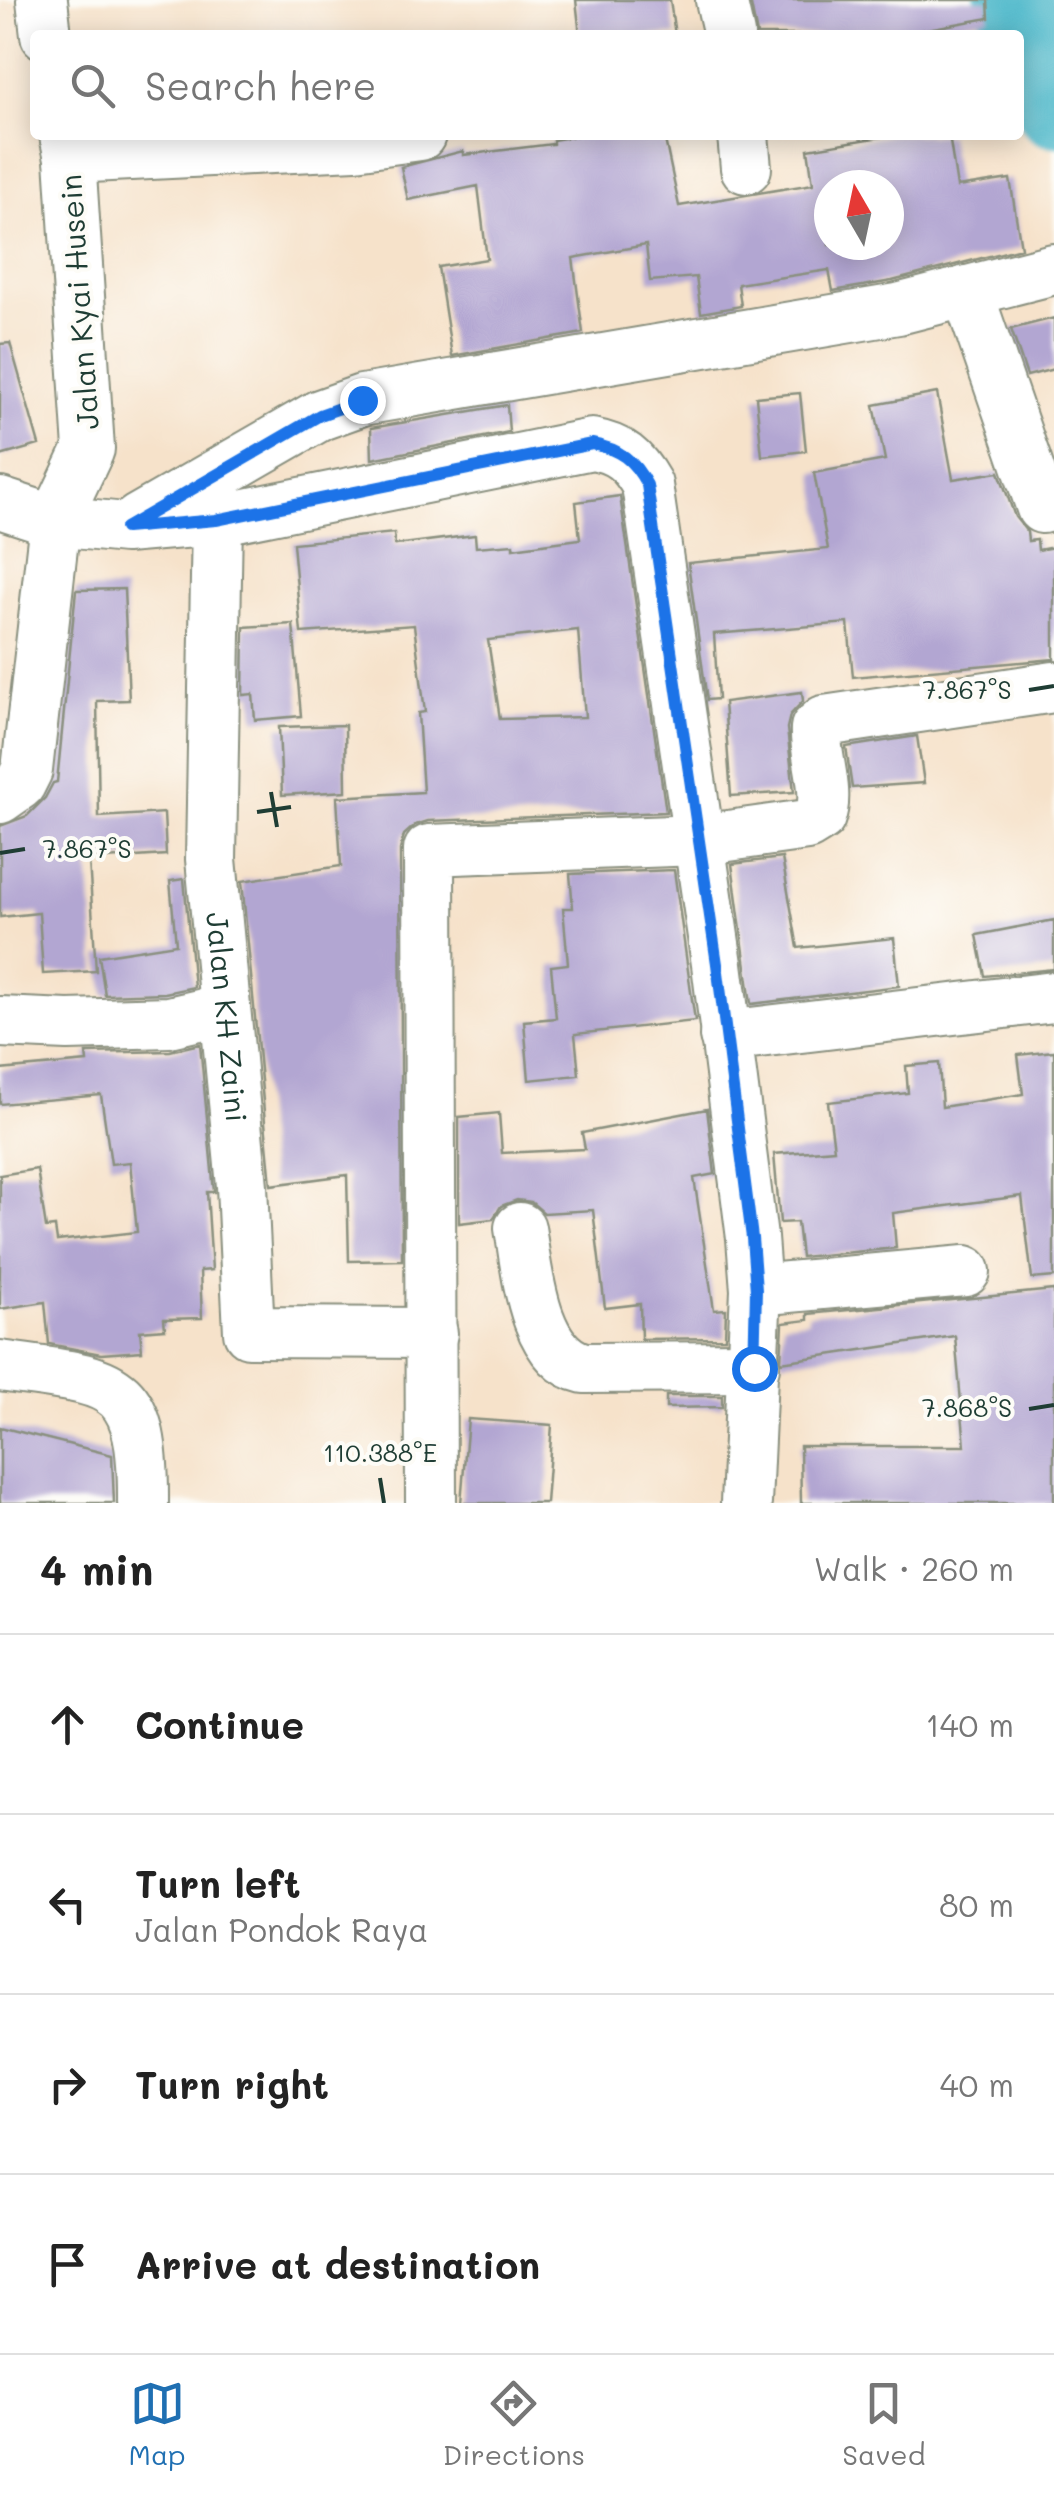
<!DOCTYPE html>
<html lang="en">
<head>
<meta charset="utf-8">
<style>
  :root { --surface:#fff; --page:#f2f2f2; --text:#222; --muted:#767676; --line:#e0e0e0; --accent:#1f6fb2 }
  body { margin:0; font-family:Mali,sans-serif; background:var(--page); color:var(--text) }
  .compass { position:absolute; left:814px; top:170px; width:90px; height:90px; border-radius:50%; background:var(--surface); box-shadow:0 5px 25px #0003; rotate:351deg }
  .stop { position:absolute; width:30px; height:30px; margin:-22px; border:8px solid #1a73e8; border-radius:50%; background:#fff }
  .stop.end { background:#1a73e8; border-color:#fff; box-shadow:0 2px 10px #0008 }
  .list { margin:0; padding:0; list-style:none }
  h2 { display:flex; justify-content:space-between; align-items:center; height:130px; margin:0; padding:0 40px; font-size:42px }
  h2 small { font-size:32px; font-weight:400; color:var(--muted) }
  .list li { display:grid; grid-template-columns:65px 1fr auto; gap:30px; align-items:center; box-sizing:border-box; height:180px; padding:0 40px; border-top:2px solid var(--line) }
  .list b { display:block; font-size:38px; white-space:nowrap }
  .list p { margin:0; font-size:32px; white-space:nowrap; color:var(--muted) }
  .list em { font-size:32px; font-style:normal; color:var(--muted) }
  .icon { flex:none; width:55px; height:55px; fill:none; stroke:currentColor; stroke-width:2; stroke-linecap:round; stroke-linejoin:round }
  .map { position:relative; flex:none; width:1054px; height:1503px; overflow:hidden }
  .search { position:absolute; background:var(--surface); box-shadow:0 5px 25px #0003; left:30px; right:30px; top:30px; height:110px; display:flex; align-items:center; gap:25px; box-sizing:border-box; padding:0 35px; border-radius:10px; color:var(--muted); font-size:38px }
  .sheet { height:850px; background:var(--surface) }
  nav { display:flex; justify-content:space-around; align-items:center; box-sizing:border-box; height:140px; border-top:2px solid var(--line); background:var(--surface); font-size:28px; color:var(--muted) }
  nav a { display:grid; justify-items:center; gap:5px }
  nav .on { color:var(--accent) }
  .map>svg:first-child { display:block }
  .lines { fill:none; stroke-linecap:round; stroke-linejoin:round }
  .river { stroke:#4db8ca; stroke-width:78 }
  .building { fill:#b2a6d2; fill-rule:evenodd }
  .street-casing { stroke:#8a907f; stroke-width:54 }
  .street { stroke:#fff; stroke-width:50 }
  .route { stroke:#1a73e8; stroke-width:12 }
  .ticks { fill:none; stroke:#1f3d34; stroke-width:4 }
  .labels { text-anchor:middle; stroke-width:8; stroke-linejoin:round; paint-order:stroke }
  .street-label { font-size:30px; fill:#1f3d34; stroke:#fdfcf7 }
  .ticks-label { font-size:25px; text-anchor:middle; fill:#1f3d34; stroke:#fdfcf7; stroke-width:8; stroke-linejoin:round; paint-order:stroke }
</style>
</head>
<body>
<div class="map">
<svg width="1054" height="1503" viewBox="0 0 1054 1503">
  <rect width="100%" height="100%" fill="#fdfcf7"/>
  <filter id="ink" filterUnits="userSpaceOnUse"><feTurbulence type="fractalNoise" baseFrequency=".01" numOctaves="2"/><feDisplacementMap in="SourceGraphic" scale="20" xChannelSelector="R" yChannelSelector="G"/><feConvolveMatrix kernelMatrix="1 2 1 2 8 2 1 2 1" color-interpolation-filters="sRGB"/></filter>
  <filter id="wash" filterUnits="userSpaceOnUse"><feTurbulence type="fractalNoise" baseFrequency=".0048" numOctaves="4" result="noise"/><feDisplacementMap in="SourceGraphic" scale="40" xChannelSelector="R" yChannelSelector="G"/><feGaussianBlur stdDeviation="2.25" result="paint"/><feColorMatrix in="noise" values="0 0 0 0 0 0 0 0 0 0 0 0 0 0 0 0 0 1.4 0 .05"/><feComposite in="paint" operator="in"/></filter>
  <g filter="url(#wash)">
    <rect width="100%" height="100%" fill="#f6e2ca"/>
    <g class="lines">
      <!-- river -->
      <path class="river" d="M 1014,0 L 1038,80 L 1054,108"/>
    </g>
    <g id="blocks">
      <!-- building -->
      <path class="building" d="M 576,0 L 670,0 L 675,35 L 580,35 Z
        M 750,0 L 988,0 L 989,18 L 894,35 L 757,35 Z
        M 582,135 L 664,135 L 679,206 L 813,184 L 808,149 L 893,135 L 949,135 L 957,187 L 1010,179 L 1021,248 L 892,281 L 833,291 L 829,270 L 738,284 L 741,306 L 701,313 L 696,277 L 650,281 L 646,245 L 573,258 L 583,333 L 452,356 L 438,267 L 487,259 L 478,186 L 408,200 L 401,167 L 463,151 L 463,155 L 553,144 L 553,140 ZM 829,185 L 889,185 L 889,245 L 829,245 Z
        M 1054,318 L 1054,369 L 1027,376 L 1011,329 Z
        M 10,343 L 39,445 L 0,456 L 0,344 Z
        M 800,393 L 806,451 L 762,456 L 756,397 Z
        M 937,393 L 953,479 L 999,472 L 1015,517 L 1027,532 L 1028,541 L 1037,540 L 1038,550 L 1054,547 L 1054,659 L 853,677 L 848,623 L 714,634 L 718,699 L 707,700 L 688,563 L 828,549 L 814,473 L 885,460 L 874,405 Z
        M 507,405 L 509,432 L 372,459 L 371,428 Z
        M 620,496 L 666,812 L 428,821 L 415,825 L 404,835 L 400,850 L 402,1260 L 349,1261 L 347,1175 L 271,1185 L 242,881 L 341,866 L 337,797 L 423,792 L 418,713 L 425,712 L 414,625 L 301,633 L 293,543 L 394,533 L 395,545 L 475,535 L 476,547 L 513,544 L 513,548 L 580,539 L 576,502 ZM 578,630 L 585,717 L 500,719 L 488,640 Z
        M 124,589 L 129,700 L 97,701 L 99,817 L 164,813 L 166,855 L 89,860 L 96,971 L 43,974 L 39,913 L 0,917 L 0,826 L 27,816 L 45,798 L 53,783 L 57,782 L 76,590 Z
        M 293,624 L 301,716 L 255,720 L 253,694 L 243,695 L 244,627 Z
        M 802,692 L 803,701 L 790,715 L 787,728 L 794,792 L 731,796 L 724,702 Z
        M 345,725 L 346,791 L 282,795 L 279,727 Z
        M 917,736 L 924,783 L 852,788 L 846,747 Z
        M 782,858 L 798,948 L 894,938 L 899,986 L 751,1004 L 732,864 Z
        M 674,870 L 695,1021 L 575,1034 L 579,1075 L 529,1080 L 524,1021 L 556,1018 L 551,966 L 568,964 L 563,908 L 573,908 L 570,874 Z
        M 184,879 L 194,987 L 165,993 L 105,995 L 99,956 L 176,944 L 170,881 Z
        M 1054,920 L 1054,969 L 985,976 L 977,935 Z
        M 200,1044 L 214,1192 L 207,1192 L 212,1270 L 200,1271 L 202,1318 L 164,1319 L 165,1329 L 140,1331 L 142,1351 L 101,1354 L 49,1344 L 45,1302 L 0,1309 L 0,1175 L 37,1169 L 46,1228 L 55,1227 L 57,1241 L 137,1232 L 130,1162 L 111,1164 L 101,1095 L 0,1104 L 0,1070 L 87,1062 L 86,1053 L 170,1051 Z
        M 1054,1051 L 1054,1277 L 1032,1279 L 1022,1196 L 893,1213 L 896,1248 L 801,1257 L 797,1222 L 780,1223 L 774,1154 L 834,1149 L 828,1102 L 908,1093 L 906,1066 L 939,1063 L 942,1107 L 1023,1094 L 1018,1055 Z
        M 707,1109 L 715,1174 L 694,1178 L 714,1310 L 726,1309 L 725,1338 L 641,1339 L 640,1304 L 605,1308 L 593,1210 L 544,1213 L 531,1202 L 517,1200 L 501,1206 L 493,1219 L 459,1223 L 459,1117 L 499,1113 L 502,1153 L 585,1149 L 582,1133 Z
        M 1054,1290 L 1054,1503 L 801,1503 L 800,1446 L 965,1446 L 955,1336 L 781,1362 L 783,1323 L 808,1320 L 808,1314 Z
        M 666,1396 L 722,1396 L 722,1407 L 666,1408 Z
        M 468,1419 L 552,1425 L 546,1503 L 461,1503 Z
        M 0,1427 L 112,1455 L 114,1503 L 0,1503 Z"/>
    </g>
  </g>
  <g filter="url(#ink)">
    <use href="#blocks" fill-opacity="0" stroke="#8a907f" stroke-width="2.5"/>
    <g class="lines">
      <!-- street casing -->
      <g class="street-casing">
        <g id="street">
          <path d="M 42,0 L 46,35"/>
          <path d="M 721,0 L 729,35"/>
          <path d="M 743,135 L 746,168"/>
          <path d="M 70,158 L 355,144 L 420,135"/>
          <path d="M 967,291 L 1042,508"/>
          <path d="M 0,503 L 55,521 L 125,528 L 217,520 L 592,444 C 620,449 633,460 647,485 L 717,964 L 752,1238 L 756,1290 L 746,1503"/>
          <path d="M 138,520 L 320,415 L 362,400 L 898,309 L 1054,269"/>
          <path id="s1" d="M 217,520 L 211,859 L 242,1186 L 249,1332 L 432,1333"/>
          <path d="M 0,798 L 20,784 L 27,770 L 55,521 L 89,449 L 70,158 L 65,135"/>
          <path d="M 0,1022 L 68,1025 L 169,1022 L 225,1009"/>
          <path d="M 725,1036 L 1054,997"/>
          <path d="M 520,1228 C 527,1270 533,1356 584,1368 L 754,1367"/>
          <path d="M 756,1290 L 965,1271"/>
          <path d="M 0,1366 C 114,1382 144,1375 143,1503"/>
          <path d="M 431,1503 L 429,850 L 699,840 L 807,825 L 820,817 C 830,791 814,756 816,728 L 824,721 L 1054,687"/>
        </g>
      </g>
      <!-- street -->
      <use href="#street" class="street"/>
    </g>
  </g>
  <g class="lines" filter="url(#ink)">
    <!-- route -->
    <path class="route" d="M 362,400 L 320,415 L 125,528 L 216,520 L 592,444 C 620,449 634,460 647,485 L 717,964 L 752,1238 L 756,1290 L 754,1368"/>
  </g>
  <!-- ticks -->
  <path class="ticks" d="M 1029,690 L 1054,686M 271,792 L 277,827M 257,812 L 291,807M 0,853 L 25,849M 1029,1409 L 1054,1405M 380,1478 L 384,1503"/>
  <g class="labels">
    <!-- street labels -->
    <g class="street-label">
      <text transform="translate(80 302) rotate(-94)" y="10">Jalan Kyai Husein</text>
      <text dy="10" stroke="none"><textPath href="#s1" startOffset="498">Jalan KH Zaini</textPath></text>
    </g>
  </g>
  <g class="ticks-label">
    <text x="967" y="699">7.867°S</text>
    <text x="87" y="858">7.867°S</text>
    <text x="967" y="1417">7.868°S</text>
    <text x="380" y="1462">110.388°E</text>
  </g>
</svg>
<svg class="compass" viewBox="-18 -18 36 36"><path d="M0-13l5 13h-10z" fill="#e53935"/><path d="M0 13l5-13h-10z" fill="#767676"/></svg>
<div class="stop" style="left:754px;top:1368px"></div>
<div class="stop end" style="left:362px;top:400px"></div>
<div class="search"><svg class="icon" aria-label="search" viewBox="0 0 24 24"><circle cx="10" cy="10" r="6"/><path d="M15 15l6 6"/></svg>Search here</div>
</div>
<section class="sheet">
<h2>4 min<small>Walk · 260 m</small></h2>
<ul class="list">
<li><svg class="icon" aria-label="ahead" viewBox="0 0 24 24"><path d="M12 20V5M6 11l6-6 6 6"/></svg><div><b>Continue</b></div><em>140 m</em></li>
<li><svg class="icon" aria-label="left" viewBox="0 0 24 24"><path d="M17 20v-9H6M10 6l-5 5 5 5"/></svg><div><b>Turn left</b><p>Jalan Pondok Raya</p></div><em>80 m</em></li>
<li><svg class="icon" aria-label="right" viewBox="0 0 24 24"><path d="M7 20v-9h11M14 6l5 5-5 5"/></svg><div><b>Turn right</b></div><em>40 m</em></li>
<li><svg class="icon" aria-label="arrive" viewBox="0 0 24 24"><path d="M6 21V4h12l-3 4 3 4H6"/></svg><div><b>Arrive at destination</b></div></li>
</ul>
</section>
<nav>
<a class="on"><svg class="icon" aria-label="map" viewBox="0 0 24 24"><path d="M3 6l6-2 6 2 6-2v14l-6 2-6-2-6 2zM9 4v14M15 6v14"/></svg>Map</a>
<a><svg class="icon" aria-label="directions" viewBox="0 0 24 24"><path d="M12 3l9 9-9 9-9-9zM9 14v-3h6M13 9l2 2-2 2"/></svg>Directions</a>
<a><svg class="icon" aria-label="saved" viewBox="0 0 24 24"><path d="M7 4h10v16l-5-4-5 4z"/></svg>Saved</a>
</nav>
</body>
</html>
